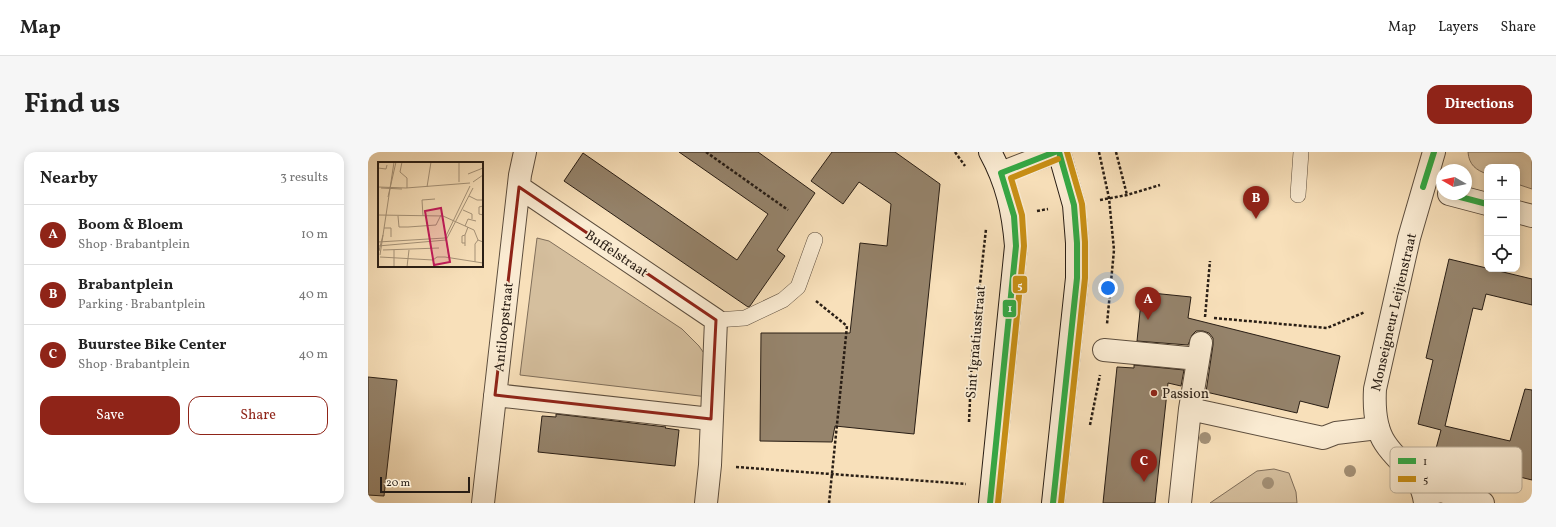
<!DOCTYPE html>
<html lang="en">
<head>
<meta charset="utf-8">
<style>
  :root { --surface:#fff; --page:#f6f6f6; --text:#222; --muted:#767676; --line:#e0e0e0; --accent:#8f2418 }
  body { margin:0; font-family:Vollkorn,serif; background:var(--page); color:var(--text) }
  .controls { position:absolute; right:12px; top:12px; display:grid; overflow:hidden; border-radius:8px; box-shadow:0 2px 10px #0003 }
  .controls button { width:36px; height:36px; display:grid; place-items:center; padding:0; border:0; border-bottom:1px solid var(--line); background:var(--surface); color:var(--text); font:20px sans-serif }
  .compass { position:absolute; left:1068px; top:12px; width:36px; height:36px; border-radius:50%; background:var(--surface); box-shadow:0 2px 10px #0003; rotate:279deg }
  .scale { position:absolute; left:12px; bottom:10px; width:90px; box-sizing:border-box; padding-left:4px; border:2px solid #291e15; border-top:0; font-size:11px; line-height:14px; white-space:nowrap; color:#291e15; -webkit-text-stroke:3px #faebd2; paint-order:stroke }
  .you { position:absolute; left:740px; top:136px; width:14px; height:14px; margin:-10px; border:3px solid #fff; border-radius:50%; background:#1a73e8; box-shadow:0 0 0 6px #1a73e833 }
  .badge { display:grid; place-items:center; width:26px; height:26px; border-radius:50%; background:var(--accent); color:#fff; font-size:13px; font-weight:700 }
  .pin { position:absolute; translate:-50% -33px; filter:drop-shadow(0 1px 2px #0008) }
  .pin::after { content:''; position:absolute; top:21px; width:14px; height:12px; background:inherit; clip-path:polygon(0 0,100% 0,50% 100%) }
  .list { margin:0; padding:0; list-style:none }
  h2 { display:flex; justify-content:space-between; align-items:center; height:52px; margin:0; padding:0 16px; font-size:17px }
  h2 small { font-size:13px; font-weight:400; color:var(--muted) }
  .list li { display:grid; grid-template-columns:26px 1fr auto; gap:12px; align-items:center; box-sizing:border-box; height:60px; padding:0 16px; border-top:1px solid var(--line) }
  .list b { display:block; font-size:15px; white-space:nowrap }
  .list p { margin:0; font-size:13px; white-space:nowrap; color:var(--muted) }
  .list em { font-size:13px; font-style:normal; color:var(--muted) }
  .actions { display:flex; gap:8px; padding:12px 16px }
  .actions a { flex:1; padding:9px 0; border:1px solid var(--accent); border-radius:12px; text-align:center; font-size:14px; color:var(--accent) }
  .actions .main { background:var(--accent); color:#fff }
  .icon { flex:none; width:22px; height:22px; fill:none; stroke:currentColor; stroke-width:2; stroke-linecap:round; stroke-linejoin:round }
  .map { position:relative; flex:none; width:1164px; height:351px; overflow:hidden; border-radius:12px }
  header { display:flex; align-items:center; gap:24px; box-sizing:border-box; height:56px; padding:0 20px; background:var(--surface); border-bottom:1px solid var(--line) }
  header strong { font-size:19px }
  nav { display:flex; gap:22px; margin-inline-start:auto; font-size:14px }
  .intro { display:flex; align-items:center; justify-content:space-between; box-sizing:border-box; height:96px; padding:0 24px }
  h1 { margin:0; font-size:28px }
  .button { padding:10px 18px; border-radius:12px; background:var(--accent); color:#fff; font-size:14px; font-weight:700 }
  main { display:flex; gap:24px; padding:0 24px }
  aside { flex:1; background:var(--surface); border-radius:12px; box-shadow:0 2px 10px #0003 }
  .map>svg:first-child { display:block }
  .green { fill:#d5bf9e; stroke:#7f6e5a }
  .building { fill:#95836b; stroke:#291e15 }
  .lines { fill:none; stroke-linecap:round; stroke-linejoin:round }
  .service-casing { stroke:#5d4e3e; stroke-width:16 }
  .pedestrian-casing { stroke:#5d4e3e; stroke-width:24 }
  .minor-casing { stroke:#5d4e3e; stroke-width:24 }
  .secondary-casing { stroke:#291e15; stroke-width:24 }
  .path { stroke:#291e15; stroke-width:2.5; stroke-dasharray:3 2; stroke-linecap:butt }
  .service { stroke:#faebd2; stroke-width:15 }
  .pedestrian { stroke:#faebd2; stroke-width:22 }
  .minor { stroke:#faebd2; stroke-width:22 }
  .secondary { stroke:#faebd2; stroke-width:22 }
  .bus-1-casing { stroke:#faebd2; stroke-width:9 }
  .bus-2-casing { stroke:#faebd2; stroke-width:9 }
  .bus-1 { stroke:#34a945; stroke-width:6 }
  .bus-2 { stroke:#c88f15; stroke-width:6 }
  .tree { fill:#a39076 }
  .marked { fill:none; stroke:#8f2418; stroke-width:3; stroke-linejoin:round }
  .poi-dot { fill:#8f2418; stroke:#faebd2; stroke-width:1.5 }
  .labels { text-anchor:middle; stroke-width:3.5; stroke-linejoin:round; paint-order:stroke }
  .street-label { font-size:14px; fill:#291e15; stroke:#faebd2 }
  .poi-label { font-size:14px; fill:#291e15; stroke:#faebd2; text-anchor:start }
  .inset-road { fill:none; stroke:#a59278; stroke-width:1 }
  .view { fill:#c2185b; fill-opacity:0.15; stroke:#c2185b; stroke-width:2 }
  .inset-edge { fill:none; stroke:#291e15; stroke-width:2 }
  .key { fill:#faebd2; stroke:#bbae99; stroke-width:1 }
  .key-label { font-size:11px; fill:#291e15 }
  .line-badge { stroke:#faebd2; stroke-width:1.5 }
  .badge-label { font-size:11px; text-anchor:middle; font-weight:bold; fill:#fff }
</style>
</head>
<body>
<header>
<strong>Map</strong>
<nav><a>Map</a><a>Layers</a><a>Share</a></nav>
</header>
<div class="intro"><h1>Find us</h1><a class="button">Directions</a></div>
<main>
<aside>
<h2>Nearby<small>3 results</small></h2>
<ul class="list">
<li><span class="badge">A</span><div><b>Boom &amp; Bloem</b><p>Shop · Brabantplein</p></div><em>10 m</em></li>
<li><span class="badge">B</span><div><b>Brabantplein</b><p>Parking · Brabantplein</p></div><em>40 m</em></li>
<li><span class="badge">C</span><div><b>Buurstee Bike Center</b><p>Shop · Brabantplein</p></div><em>40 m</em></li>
</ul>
<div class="actions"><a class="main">Save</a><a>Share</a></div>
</aside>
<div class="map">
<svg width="1164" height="351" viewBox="0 0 1164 351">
  <rect width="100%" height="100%" fill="#f8e0ba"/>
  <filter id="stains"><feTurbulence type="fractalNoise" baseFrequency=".005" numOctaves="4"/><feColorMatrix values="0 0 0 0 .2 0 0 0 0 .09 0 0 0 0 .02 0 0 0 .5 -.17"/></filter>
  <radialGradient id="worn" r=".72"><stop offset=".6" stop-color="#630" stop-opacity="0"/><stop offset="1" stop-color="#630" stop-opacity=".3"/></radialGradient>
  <!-- green -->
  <path class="green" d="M 1100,0 L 1164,0 L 1164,37 L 1149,32 L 1149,15 L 1119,15 L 1119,22 C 1108,18 1101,13 1100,0 Z
    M 169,86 L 181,89 L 314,177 L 331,194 L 342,210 L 340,245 L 152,223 Z
    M 906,317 L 921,321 L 928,340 L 929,351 L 842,351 L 889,319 Z"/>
  <!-- building -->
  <path class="building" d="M 311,0 L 390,0 L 447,41 L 409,98 L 417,104 L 382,154 L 380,155 L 196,29 L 215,1 L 369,108 L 400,62 Z
    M 464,0 L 527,0 L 572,32 L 546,282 L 467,274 L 464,290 L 392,289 L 393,181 L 482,181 L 492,91 L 519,94 L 523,52 L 491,30 L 475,52 L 443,29 Z
    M 1081,107 L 1164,127 L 1164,153 L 1118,142 L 1114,158 L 1105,156 L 1077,274 L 1142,289 L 1157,237 L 1164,238 L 1164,328 L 1066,304 L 1073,278 L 1050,272 L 1065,208 L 1058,206 Z
    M 774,140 L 823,145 L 820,166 L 972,204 L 960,256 L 932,249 L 929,261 L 838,240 L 845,193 L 845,186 L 841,181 L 835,179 L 828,179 L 824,183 L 820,193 L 769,189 Z
    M 766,213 L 816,218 L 813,234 L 800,231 L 787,351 L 735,351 L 749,215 L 766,216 Z
    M 0,225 L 29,228 L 16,344 L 0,343 Z
    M 188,262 L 298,275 L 297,276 L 311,278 L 307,314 L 170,300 L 174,264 L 188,265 Z"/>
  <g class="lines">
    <!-- service casing -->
    <g class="service-casing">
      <path id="service" d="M 930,43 L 933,0
        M 348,168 L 377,166 L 415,148 L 430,135 L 447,88"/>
    </g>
    <!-- pedestrian casing -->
    <g class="pedestrian-casing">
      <path id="pedestrian" d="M 736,198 L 830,207
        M 822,257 L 955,286 L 968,281 L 1010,276
        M 812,351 L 822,257 L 833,191"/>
    </g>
    <!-- minor casing -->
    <g class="minor-casing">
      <path id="minor" d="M 633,21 L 687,0
        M 151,35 L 348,168 L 342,313 L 338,351
        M 1081,42 L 1119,52
        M 1149,60 L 1164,64
        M 127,243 L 343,267
        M 1056,343 L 1073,339 L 1115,351
        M 115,351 L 152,23 L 157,0
        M 1057,351 C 1054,322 1031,313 1017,291 C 1007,276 1006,255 1007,237 L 1041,86 L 1066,0"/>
    </g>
    <!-- secondary casing -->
    <g class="secondary-casing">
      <path id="secondary" d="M 622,351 L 648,94 C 645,59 639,31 622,0
        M 685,351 L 709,126 L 709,91 L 706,53 L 691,0"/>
    </g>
    <!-- path -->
    <path class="path" d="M 338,0 L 420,58
      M 587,0 L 597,14
      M 731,0 L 741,46 L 746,98 L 739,172
      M 748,0 L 759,43
      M 732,48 L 759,43 L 792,33
      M 669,59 L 680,57
      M 448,149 L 479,174 L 461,351
      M 837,165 L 842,109
      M 846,166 L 959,176 L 997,160
      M 601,270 L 604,204 L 618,77
      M 722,273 L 732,223
      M 368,315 L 598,332"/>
    <!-- service -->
    <use href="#service" class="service"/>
    <!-- pedestrian -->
    <use href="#pedestrian" class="pedestrian"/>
    <!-- minor -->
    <use href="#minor" class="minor"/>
    <!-- secondary -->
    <use href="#secondary" class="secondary"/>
    <!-- bus-1 casing -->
    <g class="bus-1-casing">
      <path id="bus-1" d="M 1055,35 L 1066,0
        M 1081,42 L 1119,52
        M 622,351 L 648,94 L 646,64 L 633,21 L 687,0
        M 685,351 L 709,126 L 709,91 L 706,53 L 691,0"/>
    </g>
    <!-- bus-2 casing -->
    <g class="bus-2-casing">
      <path id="bus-2" d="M 630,351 L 656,94 L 654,63 L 643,26 L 690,7
        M 693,351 L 717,126 L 717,90 L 714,52 L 699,0"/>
    </g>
    <!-- bus-1 -->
    <use href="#bus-1" class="bus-1"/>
    <!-- bus-2 -->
    <use href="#bus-2" class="bus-2"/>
  </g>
  <!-- trees -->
  <g class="tree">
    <circle cx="837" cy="286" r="6"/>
    <circle cx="982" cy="319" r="6"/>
    <circle cx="900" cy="331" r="6"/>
  </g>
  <!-- marked area -->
  <path class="marked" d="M 151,35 L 348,168 L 343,267 L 127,243 Z"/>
  <!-- markers -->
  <circle class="poi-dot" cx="786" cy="241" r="4"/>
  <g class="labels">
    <!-- street labels -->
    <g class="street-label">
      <text transform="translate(249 101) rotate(34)" y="5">Buffelstraat</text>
      <text transform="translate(1025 160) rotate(-77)" y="5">Monseigneur Leijtenstraat</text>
      <text transform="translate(135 175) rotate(-84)" y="5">Antiloopstraat</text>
      <text transform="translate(607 190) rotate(-85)" y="5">Sint Ignatiusstraat</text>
    </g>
    <!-- poi labels -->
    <g class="poi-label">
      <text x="794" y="246">Passion</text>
    </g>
  </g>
  <!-- overview -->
  <g transform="translate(10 10)">
    <rect width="105" height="105" fill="#f8e0ba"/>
    <path class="inset-road" d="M 1,0 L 0,6 L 8,7 L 9,3M 24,0 L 22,10 L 29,16 L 29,26M 90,12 L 105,6M 81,20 L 81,0M 95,20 L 105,13M 0,25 L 28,26 L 92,21M 49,25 L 53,0M 3,26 L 24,27M 91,34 L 99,38 L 105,38M 10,35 L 18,0M 105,44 L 101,45 L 101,52 L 105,53M 85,48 L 94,52 L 94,57M 0,53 L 65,54 L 96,68 L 100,78 L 105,80M 20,54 L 21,65 L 30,65 L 58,63 L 63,53M 45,54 L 44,38 L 57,37M 87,64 L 90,57 L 98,59M 6,66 L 13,66 L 13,75M 87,73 L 84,74 L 84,81 L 87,81M 68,77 L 71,96M 0,80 L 67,76 L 92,24M 0,84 L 68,78 L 95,26M 87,84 L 87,73 L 90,65M 5,88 L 61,86M 16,88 L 16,105M 1,89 L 5,73M 2,93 L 16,0M 2,95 L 55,98M 55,98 L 59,95 L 67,95 L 105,101M 97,100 L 97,82 L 100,78M 29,105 L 31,88"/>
    <path class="view" d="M 63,46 L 72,100 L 56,103 L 47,49 Z"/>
    <rect width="105" height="105" class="inset-edge"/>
  </g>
  <!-- legend -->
  <rect x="1022" y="295" width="132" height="46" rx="6" class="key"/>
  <rect x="1030" y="306" width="18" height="6" fill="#34a945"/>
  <rect x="1030" y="324" width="18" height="6" fill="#c88f15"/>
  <g class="key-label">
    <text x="1055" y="313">1</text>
    <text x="1055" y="331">5</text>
  </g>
  <g class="line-badge">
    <rect x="644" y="123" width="16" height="19" rx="4" fill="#c88f15"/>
    <rect x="634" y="147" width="15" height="19" rx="4" fill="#34a945"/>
  </g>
  <g class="badge-label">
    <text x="652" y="137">5</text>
    <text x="642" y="160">1</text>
  </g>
  <rect width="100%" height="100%" filter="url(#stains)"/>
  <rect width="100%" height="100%" fill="url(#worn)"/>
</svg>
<div class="controls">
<button>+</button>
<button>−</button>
<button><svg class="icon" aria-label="locate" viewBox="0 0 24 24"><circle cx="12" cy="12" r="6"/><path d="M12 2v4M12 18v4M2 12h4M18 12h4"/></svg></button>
</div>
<svg class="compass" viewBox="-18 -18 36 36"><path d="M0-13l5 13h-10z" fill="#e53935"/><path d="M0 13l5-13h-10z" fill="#767676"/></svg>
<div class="scale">20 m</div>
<div class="you"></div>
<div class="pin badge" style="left:780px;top:168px">A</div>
<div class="pin badge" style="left:888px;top:67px">B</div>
<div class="pin badge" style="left:776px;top:330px">C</div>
</div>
</main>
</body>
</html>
